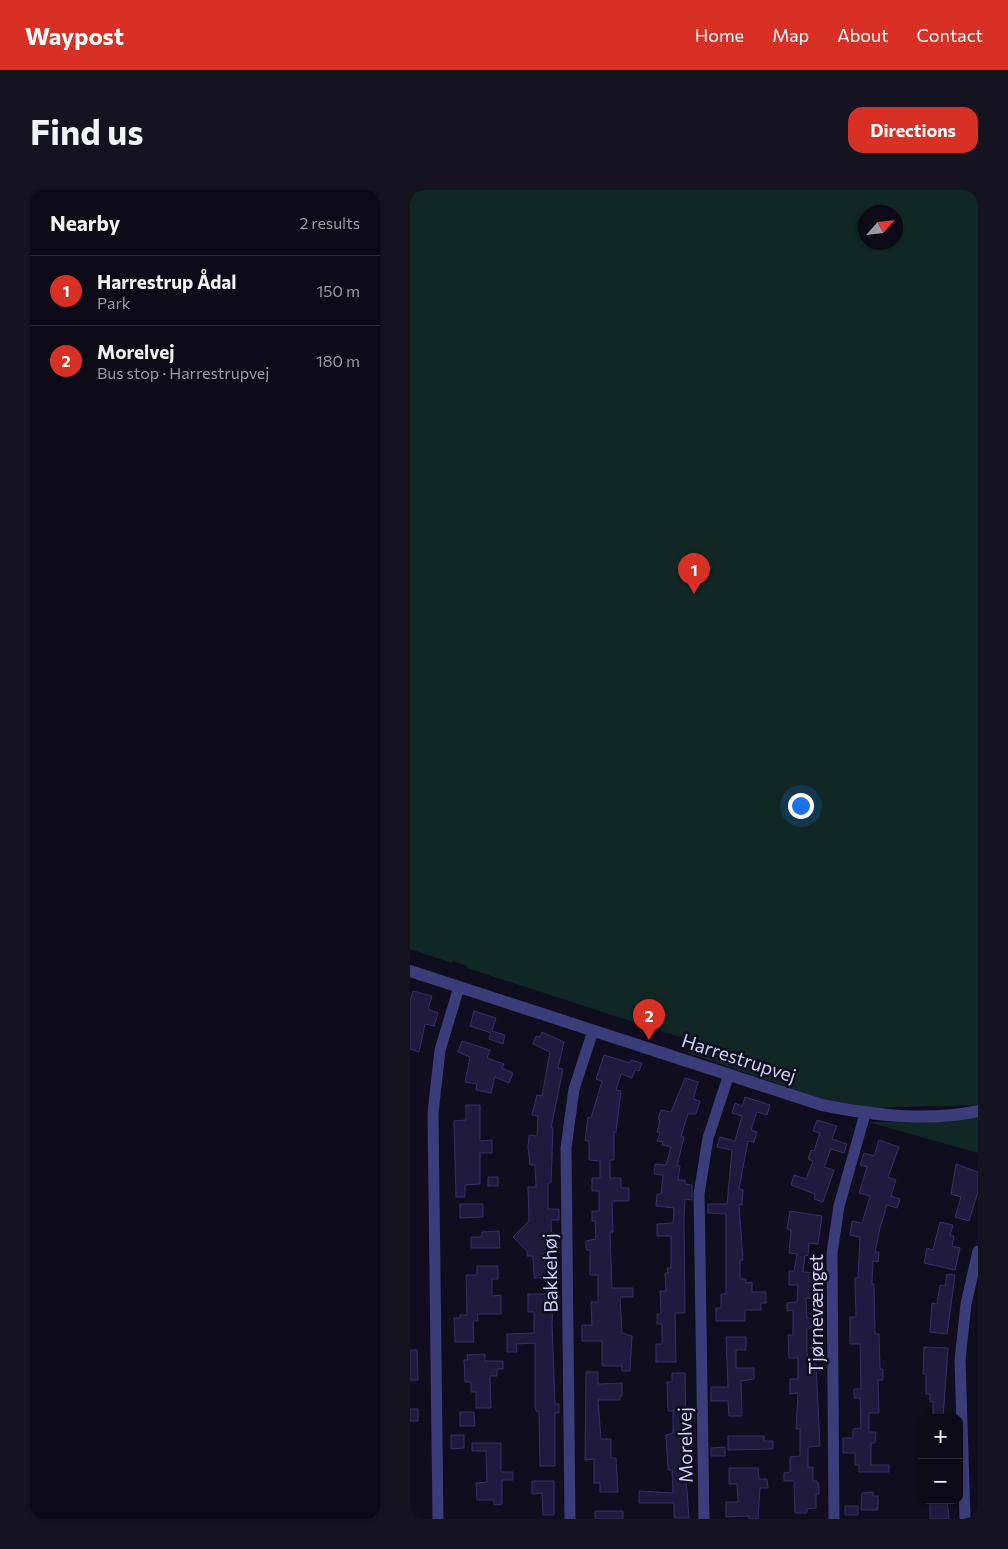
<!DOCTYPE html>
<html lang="en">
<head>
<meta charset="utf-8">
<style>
  :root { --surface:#0b0a16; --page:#14131f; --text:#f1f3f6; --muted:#9a9aa1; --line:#2b2b35; --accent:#d93025 }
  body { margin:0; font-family:Commissioner,sans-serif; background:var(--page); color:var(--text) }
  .controls { position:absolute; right:15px; bottom:15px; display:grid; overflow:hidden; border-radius:10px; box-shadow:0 1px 4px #0004 }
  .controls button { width:45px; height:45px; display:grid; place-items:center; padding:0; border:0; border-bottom:1px solid var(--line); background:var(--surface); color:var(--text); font:25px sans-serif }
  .compass { position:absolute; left:448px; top:15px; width:45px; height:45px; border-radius:50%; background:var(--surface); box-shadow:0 1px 4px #0004; rotate:63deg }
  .you { position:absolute; left:390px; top:615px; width:18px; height:18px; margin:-12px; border:4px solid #fff; border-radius:50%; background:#1a73e8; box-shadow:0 0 0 8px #1a73e833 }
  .badge { display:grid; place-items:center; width:32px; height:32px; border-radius:50%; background:var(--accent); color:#fff; font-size:16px; font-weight:700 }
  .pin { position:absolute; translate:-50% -41px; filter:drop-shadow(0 1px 2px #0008) }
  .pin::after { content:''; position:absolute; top:26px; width:18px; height:15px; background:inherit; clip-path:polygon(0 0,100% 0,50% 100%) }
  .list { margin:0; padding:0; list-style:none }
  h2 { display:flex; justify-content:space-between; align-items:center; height:65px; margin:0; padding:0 20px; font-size:21px }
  h2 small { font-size:16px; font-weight:400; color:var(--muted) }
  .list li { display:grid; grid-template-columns:32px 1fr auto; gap:15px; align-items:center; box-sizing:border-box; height:70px; padding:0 20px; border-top:1px solid var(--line) }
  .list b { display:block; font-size:19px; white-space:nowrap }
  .list p { margin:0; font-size:16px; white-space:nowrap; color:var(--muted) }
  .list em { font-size:16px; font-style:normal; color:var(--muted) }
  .map { position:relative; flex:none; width:568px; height:1329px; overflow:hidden; border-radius:15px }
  header { display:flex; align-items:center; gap:30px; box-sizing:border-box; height:70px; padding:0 25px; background:var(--accent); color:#fff }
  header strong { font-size:24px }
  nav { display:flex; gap:28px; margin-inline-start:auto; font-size:18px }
  .intro { display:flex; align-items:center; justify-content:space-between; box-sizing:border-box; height:120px; padding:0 30px }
  h1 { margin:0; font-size:35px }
  .button { padding:12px 22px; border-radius:15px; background:var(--accent); color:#fff; font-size:18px; font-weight:700 }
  main { display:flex; gap:30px; padding:0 30px }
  aside { flex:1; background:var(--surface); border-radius:15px; box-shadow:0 1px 4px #0004 }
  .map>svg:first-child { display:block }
  .green { fill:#112725; fill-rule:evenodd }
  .building { fill:#201b3e; stroke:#362e68 }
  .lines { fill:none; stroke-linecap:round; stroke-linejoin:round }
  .minor { stroke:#3b3d7a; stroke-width:11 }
  .tertiary { stroke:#3b3d7a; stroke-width:12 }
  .labels { text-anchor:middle; stroke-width:5; stroke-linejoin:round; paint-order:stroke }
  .street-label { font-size:19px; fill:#d0cefc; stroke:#0f0d1e }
</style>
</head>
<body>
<header>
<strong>Waypost</strong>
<nav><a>Home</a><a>Map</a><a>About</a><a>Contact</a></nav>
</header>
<div class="intro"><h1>Find us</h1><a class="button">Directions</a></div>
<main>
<aside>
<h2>Nearby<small>2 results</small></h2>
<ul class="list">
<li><span class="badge">1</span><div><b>Harrestrup Ådal</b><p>Park</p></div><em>150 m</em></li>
<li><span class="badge">2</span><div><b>Morelvej</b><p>Bus stop · Harrestrupvej</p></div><em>180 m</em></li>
</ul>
</aside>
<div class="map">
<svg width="568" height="1329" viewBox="0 0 568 1329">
  <rect width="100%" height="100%" fill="#0f0d1e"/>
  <!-- green -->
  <path class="green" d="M 0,0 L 568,0 L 568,915 L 461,918 L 413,909 L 278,863 L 282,851 L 57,778 L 57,776 L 43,771 L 42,773 L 0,759 ZM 456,22 L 486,22 L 486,52 L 456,52 Z
    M 568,927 L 568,963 L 458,932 L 521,931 Z"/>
  <!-- building -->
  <path class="building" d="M 3,801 L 22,806 L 18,819 L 28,823 L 24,836 L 15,834 L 9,862 L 0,859 L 0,812 Z
    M 64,821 L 86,828 L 82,841 L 95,845 L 93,854 L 79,849 L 81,843 L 60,836 Z
    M 132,842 L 154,852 L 148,878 L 153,879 L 141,938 L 143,938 L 141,993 L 138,993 L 138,1019 L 149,1019 L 149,1030 L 141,1030 L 143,1077 L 140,1077 L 140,1088 L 124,1088 L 123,1066 L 117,1066 L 117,1061 L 103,1047 L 119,1031 L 118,997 L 126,997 L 125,975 L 120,975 L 118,957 L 119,945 L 127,946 L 128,926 L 122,925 L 127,905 L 132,906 L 140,862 L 123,854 L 126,846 L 130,847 Z
    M 52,851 L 80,860 L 77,868 L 94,874 L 92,878 L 103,883 L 99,893 L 85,887 L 81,903 L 66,900 L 67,894 L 55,892 L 60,867 L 48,862 Z
    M 194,865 L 220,873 L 221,870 L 232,873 L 229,881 L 225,880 L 222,888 L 211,884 L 206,900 L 211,901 L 206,942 L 204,942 L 204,970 L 200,970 L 200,988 L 211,988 L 211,998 L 219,998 L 219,1011 L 202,1011 L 203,1042 L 200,1042 L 202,1098 L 223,1098 L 223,1107 L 210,1107 L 212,1143 L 222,1146 L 220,1181 L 212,1181 L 212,1176 L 192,1176 L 192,1151 L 172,1151 L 172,1135 L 182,1135 L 181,1112 L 188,1112 L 188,1085 L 180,1085 L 180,1060 L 176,1060 L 176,1051 L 186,1049 L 185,1031 L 182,1031 L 182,1021 L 189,1021 L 189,1001 L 182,1001 L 182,988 L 190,988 L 190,971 L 179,970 L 179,951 L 175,951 L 178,927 L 181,928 L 192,891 L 186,889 Z
    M 275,888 L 288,892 L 283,909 L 290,911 L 286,924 L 278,924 L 271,946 L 274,947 L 267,976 L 270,976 L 268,990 L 275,990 L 275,994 L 282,995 L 282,1010 L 275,1009 L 274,1029 L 275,1123 L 265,1123 L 266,1172 L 246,1172 L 246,1154 L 252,1154 L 252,1134 L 247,1134 L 247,1124 L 251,1124 L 250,1101 L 256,1101 L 255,1083 L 258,1083 L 257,1078 L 261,1078 L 261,1046 L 247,1046 L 247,1034 L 263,1033 L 264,1018 L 246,1016 L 247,1004 L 251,1004 L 253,985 L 244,984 L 245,974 L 256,975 L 261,957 L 252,955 L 253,952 L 247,951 L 250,943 L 247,942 L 250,930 L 248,929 L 251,920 L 261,922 Z
    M 335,907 L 360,915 L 357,925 L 347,922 L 341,940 L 347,942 L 344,952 L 338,951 L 329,999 L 333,1000 L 332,1015 L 329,1014 L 333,1070 L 330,1070 L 330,1089 L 336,1089 L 336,1093 L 342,1092 L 342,1102 L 356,1102 L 356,1113 L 351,1113 L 351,1120 L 335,1120 L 335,1131 L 306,1131 L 306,1118 L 311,1118 L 311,1104 L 316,1104 L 316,1024 L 298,1023 L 298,1014 L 317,1014 L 322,960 L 307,957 L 310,947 L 325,951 L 332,926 L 322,923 L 325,913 L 332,916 Z
    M 56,915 L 70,915 L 70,951 L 82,950 L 82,963 L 70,963 L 70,994 L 55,995 L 55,1007 L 46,1007 L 44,931 L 56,930 Z
    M 407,930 L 427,936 L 422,949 L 437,954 L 434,963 L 421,959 L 414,977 L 424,980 L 413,1012 L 404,1009 L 405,1004 L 381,995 L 384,985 L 396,989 L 403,971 L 398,969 L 401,960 L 404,961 L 410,943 L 403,941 Z
    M 469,950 L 489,957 L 478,987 L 486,990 L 481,1006 L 490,1009 L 487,1018 L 477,1015 L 470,1038 L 465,1062 L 469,1062 L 468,1072 L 463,1071 L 462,1094 L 464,1094 L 465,1144 L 469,1144 L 470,1179 L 473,1179 L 473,1190 L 468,1190 L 469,1223 L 459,1223 L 459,1242 L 466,1242 L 465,1253 L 461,1253 L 461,1275 L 479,1275 L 479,1282 L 449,1282 L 449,1275 L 445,1275 L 445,1263 L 433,1263 L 433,1248 L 443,1248 L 443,1239 L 451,1238 L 450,1208 L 444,1208 L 444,1199 L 451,1199 L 450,1154 L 440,1154 L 440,1127 L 446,1127 L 445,1094 L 445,1088 L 448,1088 L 450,1047 L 440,1045 L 442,1031 L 452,1033 L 460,1006 L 449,1003 L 457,977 L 450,975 L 454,963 L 464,966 Z
    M 546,974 L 568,982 L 568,1002 L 559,1031 L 545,1027 L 551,1007 L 541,1004 Z
    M 78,987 L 88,987 L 88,996 L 78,996 Z
    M 50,1014 L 73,1014 L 73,1027 L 50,1028 Z
    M 380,1021 L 412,1026 L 408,1054 L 399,1053 L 398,1066 L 395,1065 L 393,1082 L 407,1083 L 407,1099 L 415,1099 L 414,1108 L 396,1108 L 397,1128 L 406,1128 L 406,1138 L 397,1138 L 397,1163 L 398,1168 L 401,1168 L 401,1174 L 406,1174 L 410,1256 L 398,1257 L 398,1277 L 403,1277 L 403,1291 L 407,1291 L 409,1296 L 409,1304 L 406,1304 L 406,1318 L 397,1319 L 397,1323 L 385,1323 L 384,1291 L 374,1291 L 374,1283 L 380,1282 L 380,1267 L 390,1266 L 390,1239 L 386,1239 L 388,1203 L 380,1204 L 380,1189 L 388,1189 L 388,1168 L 379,1168 L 378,1145 L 383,1145 L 383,1120 L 377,1121 L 377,1113 L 387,1112 L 388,1095 L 379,1095 L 379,1081 L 384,1081 L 387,1064 L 379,1063 L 381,1040 L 377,1039 Z
    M 530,1032 L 543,1035 L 540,1045 L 544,1046 L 542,1056 L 550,1058 L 545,1080 L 514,1073 L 517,1058 L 523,1060 Z
    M 89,1041 L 90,1058 L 61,1058 L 61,1047 L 72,1047 L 72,1042 Z
    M 67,1076 L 88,1076 L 88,1089 L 82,1089 L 82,1106 L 91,1105 L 91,1124 L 67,1124 L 68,1131 L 63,1131 L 64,1152 L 45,1152 L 44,1128 L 50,1128 L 50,1125 L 57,1125 L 56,1085 L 67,1085 Z
    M 537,1084 L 545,1085 L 537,1144 L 520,1142 L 522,1113 L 527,1114 L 530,1095 L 535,1096 Z
    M 118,1104 L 144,1104 L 142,1133 L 145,1214 L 149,1214 L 149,1223 L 145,1223 L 145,1276 L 130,1276 L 129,1221 L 126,1221 L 125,1217 L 125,1153 L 106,1154 L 107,1162 L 97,1162 L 97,1144 L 124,1143 L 124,1122 L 118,1122 Z
    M 316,1147 L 336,1147 L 336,1160 L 326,1160 L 326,1178 L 344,1178 L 344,1189 L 331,1191 L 332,1226 L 319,1226 L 318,1211 L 301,1211 L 301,1197 L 318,1197 Z
    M 514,1157 L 538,1158 L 533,1228 L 523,1228 L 523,1211 L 520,1212 L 520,1204 L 516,1204 L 516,1184 L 513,1184 Z
    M 0,1160 L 7,1160 L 8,1190 L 0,1190 Z
    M 75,1164 L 75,1171 L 93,1171 L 93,1179 L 87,1179 L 87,1186 L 80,1186 L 81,1218 L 66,1218 L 66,1202 L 61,1202 L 61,1192 L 55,1192 L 54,1170 L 58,1170 L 57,1165 Z
    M 176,1182 L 188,1182 L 188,1194 L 212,1193 L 212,1206 L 210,1206 L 210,1210 L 188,1210 L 191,1249 L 201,1249 L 201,1268 L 206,1268 L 208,1302 L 190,1302 L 190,1293 L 184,1293 L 184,1269 L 175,1270 Z
    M 262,1183 L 275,1183 L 276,1231 L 275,1235 L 272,1235 L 272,1253 L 279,1253 L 279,1274 L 275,1274 L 279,1328 L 264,1328 L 264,1313 L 229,1313 L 229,1301 L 263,1303 L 262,1280 L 258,1280 L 256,1245 L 263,1243 L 263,1221 L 258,1221 L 257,1192 L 262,1192 Z
    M 0,1219 L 8,1219 L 8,1231 L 0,1231 Z
    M 50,1222 L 64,1222 L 65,1236 L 50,1236 Z
    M 41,1245 L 54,1245 L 54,1258 L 41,1259 Z
    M 318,1246 L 354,1246 L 354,1251 L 363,1251 L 363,1259 L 318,1260 Z
    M 62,1253 L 91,1253 L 91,1282 L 103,1282 L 103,1290 L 92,1290 L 92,1314 L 84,1315 L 84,1310 L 67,1310 L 66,1293 L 77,1292 L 76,1261 L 62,1261 Z
    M 315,1257 L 315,1266 L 301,1266 L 301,1258 Z
    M 319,1278 L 348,1278 L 349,1289 L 357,1289 L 358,1298 L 350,1298 L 348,1329 L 339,1329 L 339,1326 L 316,1327 L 316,1312 L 328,1312 L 327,1294 L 319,1294 Z
    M 122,1291 L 144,1291 L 144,1325 L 133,1325 L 132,1303 L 122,1304 Z
    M 463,1302 L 463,1306 L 468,1306 L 468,1320 L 451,1320 L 452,1303 Z
    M 520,1310 L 537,1310 L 539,1329 L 520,1329 Z
    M 435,1316 L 448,1316 L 448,1325 L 435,1325 Z
    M 185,1321 L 213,1321 L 213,1329 L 185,1329 Z"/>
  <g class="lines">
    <!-- minor -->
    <path class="minor" d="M 28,1329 L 23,923 L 30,860 L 49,797
      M 160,1329 L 156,958 L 164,899 L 183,841
      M 294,1329 L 289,1004 L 298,948 L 319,884
      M 424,1329 L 422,1063 L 429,1016 L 455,924
      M 555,1329 L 550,1170 L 556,1114 L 568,1061"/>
    <!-- tertiary -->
    <path class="tertiary" d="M 0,781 L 412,915 C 463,925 516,932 568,921"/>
  </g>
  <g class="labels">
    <!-- street labels -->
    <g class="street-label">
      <text transform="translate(329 868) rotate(18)" y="7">Harrestrupvej</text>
      <text transform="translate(140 1083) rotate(-91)" y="7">Bakkehøj</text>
      <text transform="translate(406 1124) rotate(-90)" y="7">Tjørnevænget</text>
      <text transform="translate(275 1255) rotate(-91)" y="7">Morelvej</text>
    </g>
  </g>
</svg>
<div class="controls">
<button>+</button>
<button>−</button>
</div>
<svg class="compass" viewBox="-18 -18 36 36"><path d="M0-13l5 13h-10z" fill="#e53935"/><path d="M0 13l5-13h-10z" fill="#9a9aa1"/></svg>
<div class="you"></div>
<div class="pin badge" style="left:284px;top:404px">1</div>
<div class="pin badge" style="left:239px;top:850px">2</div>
</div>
</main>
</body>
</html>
